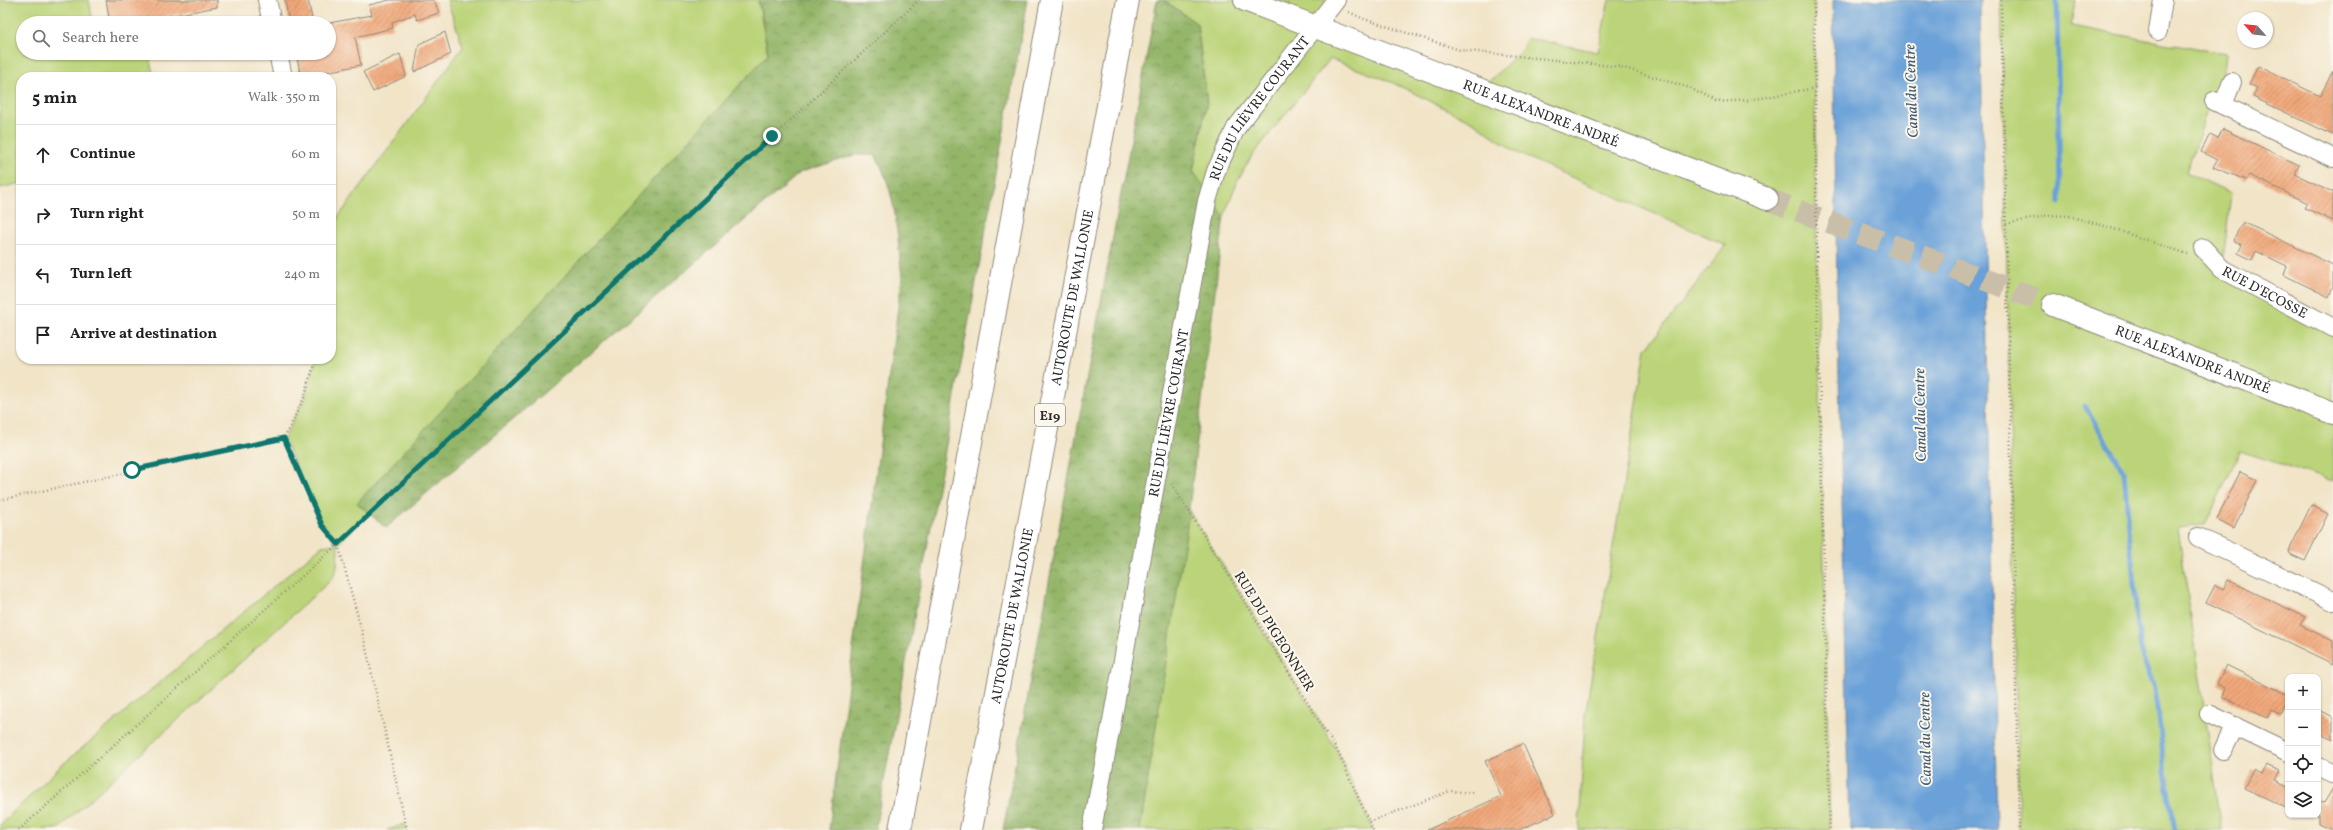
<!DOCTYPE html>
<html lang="en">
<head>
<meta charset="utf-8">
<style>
  :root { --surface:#fff; --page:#f6f6f6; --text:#222; --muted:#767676; --line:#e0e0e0 }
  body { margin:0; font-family:Vollkorn,serif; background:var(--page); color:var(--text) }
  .controls { position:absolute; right:12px; bottom:12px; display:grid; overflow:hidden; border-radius:8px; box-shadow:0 1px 3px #0004 }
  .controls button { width:36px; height:36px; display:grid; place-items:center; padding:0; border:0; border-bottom:1px solid var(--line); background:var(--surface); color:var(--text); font:20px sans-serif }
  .compass { position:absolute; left:2237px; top:12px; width:36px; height:36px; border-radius:50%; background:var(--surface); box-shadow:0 1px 3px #0004; rotate:297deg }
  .stop { position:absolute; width:12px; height:12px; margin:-9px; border:3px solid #0f766e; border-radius:50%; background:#fff }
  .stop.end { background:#0f766e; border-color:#fff; box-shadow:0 1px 4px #0008 }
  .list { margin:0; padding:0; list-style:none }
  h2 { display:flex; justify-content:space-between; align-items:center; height:52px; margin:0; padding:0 16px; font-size:17px }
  h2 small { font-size:13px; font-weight:400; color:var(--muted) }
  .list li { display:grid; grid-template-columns:26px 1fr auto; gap:12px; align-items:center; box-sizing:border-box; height:60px; padding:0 16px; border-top:1px solid var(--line) }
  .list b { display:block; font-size:15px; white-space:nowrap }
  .list em { font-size:13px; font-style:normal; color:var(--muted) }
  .icon { flex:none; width:22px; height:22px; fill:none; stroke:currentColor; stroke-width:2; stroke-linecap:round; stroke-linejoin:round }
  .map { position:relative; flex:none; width:2333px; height:830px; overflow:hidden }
  .search { position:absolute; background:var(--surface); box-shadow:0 1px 3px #0004; left:16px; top:16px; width:320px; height:44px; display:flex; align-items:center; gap:10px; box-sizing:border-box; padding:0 14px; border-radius:22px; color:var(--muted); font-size:15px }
  .panel { position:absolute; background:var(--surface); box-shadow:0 1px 3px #0004; left:16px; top:72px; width:320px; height:292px; border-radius:16px }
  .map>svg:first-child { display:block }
  .grass { fill:#bbd479; stroke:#738052 }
  .forest { fill:url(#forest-crowns); stroke:#60704a }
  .water { fill:#6aa1d8; stroke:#4a6682 }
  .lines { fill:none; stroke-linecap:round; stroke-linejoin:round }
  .stream { stroke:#6aa1d8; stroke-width:5 }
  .building { fill:url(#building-hatch) }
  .tertiary-tunnel { stroke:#c9bfa8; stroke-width:22; stroke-dasharray:22 11; stroke-linecap:butt }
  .minor-casing { stroke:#8e8879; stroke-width:20 }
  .tertiary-casing { stroke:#8e8879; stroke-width:24 }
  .motorway-casing { stroke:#8e8879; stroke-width:24 }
  .path { stroke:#8e8879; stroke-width:2.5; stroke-dasharray:1 3; stroke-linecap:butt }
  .minor { stroke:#fff; stroke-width:18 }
  .tertiary { stroke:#fff; stroke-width:22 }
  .motorway { stroke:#fff; stroke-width:22 }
  .route { stroke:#0f766e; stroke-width:5 }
  .labels { text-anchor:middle; stroke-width:4; stroke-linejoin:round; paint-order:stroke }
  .shield { fill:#fbf7ec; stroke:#696865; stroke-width:1 }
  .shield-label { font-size:13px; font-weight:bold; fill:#2b2b2b }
  .street-label { font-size:14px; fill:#2b2b2b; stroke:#fbf7ec }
  .water-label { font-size:15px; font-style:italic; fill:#445a70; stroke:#fbf7ec }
</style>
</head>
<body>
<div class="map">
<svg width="2333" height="830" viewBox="0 0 2333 830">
  <defs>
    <pattern id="forest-crowns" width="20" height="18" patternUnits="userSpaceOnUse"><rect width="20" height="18" fill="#94b669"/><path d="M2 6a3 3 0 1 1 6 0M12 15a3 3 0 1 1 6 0" fill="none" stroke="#799457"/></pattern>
    <pattern id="building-hatch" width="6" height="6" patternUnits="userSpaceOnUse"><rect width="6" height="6" fill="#f1a87a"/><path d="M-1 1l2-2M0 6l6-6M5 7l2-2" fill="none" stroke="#c38964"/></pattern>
  </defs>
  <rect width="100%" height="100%" fill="#fbf7ec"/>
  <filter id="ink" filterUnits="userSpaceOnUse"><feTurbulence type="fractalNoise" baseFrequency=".025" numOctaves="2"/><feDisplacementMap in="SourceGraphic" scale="8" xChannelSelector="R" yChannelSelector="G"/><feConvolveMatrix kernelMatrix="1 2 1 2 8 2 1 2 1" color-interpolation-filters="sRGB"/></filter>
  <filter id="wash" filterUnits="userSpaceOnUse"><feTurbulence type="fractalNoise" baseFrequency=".012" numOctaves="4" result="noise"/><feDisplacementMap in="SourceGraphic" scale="16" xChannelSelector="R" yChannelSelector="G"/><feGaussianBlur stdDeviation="0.9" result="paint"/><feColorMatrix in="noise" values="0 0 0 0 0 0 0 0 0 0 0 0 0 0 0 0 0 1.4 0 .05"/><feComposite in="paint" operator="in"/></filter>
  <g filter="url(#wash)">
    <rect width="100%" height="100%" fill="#f1e4c7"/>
    <!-- grass -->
    <path class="grass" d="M 0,0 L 89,0 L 93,23 L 23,23 L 23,53 L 148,53 L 154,77 L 21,77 L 21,183 L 0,188 Z
      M 447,0 L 758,0 L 768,54 L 358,503 L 369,514 L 338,544 L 337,568 L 332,579 L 58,829 L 0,830 L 0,825 L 62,765 L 322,546 L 337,544 L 322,525 L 284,439 L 304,398 L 316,359 L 331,359 L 331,227 L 463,47 Z
      M 1164,0 L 1336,0 L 1316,27 L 1481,89 L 1521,51 L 1527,38 L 1598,52 L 1609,0 L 1814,0 L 1816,218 L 1830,830 L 1579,830 L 1585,715 L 1646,349 L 1726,245 L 1519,154 L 1473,122 L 1387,80 L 1330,59 L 1251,157 L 1237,182 L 1224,216 L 1193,171 L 1207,102 L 1197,24 Z
      M 2001,0 L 2075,0 L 2071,26 L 2196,49 L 2228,53 L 2186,172 L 2231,193 L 2222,269 L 2333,328 L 2333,481 L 2240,451 L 2205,525 L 2178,528 L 2222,830 L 2019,830 Z
      M 1188,509 L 1337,750 L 1373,830 L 1140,830 Z
      M 405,824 L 407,830 L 387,830 Z"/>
    <!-- forest -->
    <path class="forest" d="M 759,0 L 1028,0 L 875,830 L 829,830 L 902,277 C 897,235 897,192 875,155 L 855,155 L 801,172 L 386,528 L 357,503 L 768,54 Z
      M 1157,0 L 1164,0 L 1197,24 L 1207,102 L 1193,171 L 1224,216 L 1186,534 L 1140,830 L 1003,830 Z"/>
    <!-- water -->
    <path class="water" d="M 1833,0 L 1980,0 L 1997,830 L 1850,830 L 1837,294 Z"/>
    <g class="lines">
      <!-- stream -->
      <path class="stream" d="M 2057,0 L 2060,203
        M 2085,406 L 2124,472 L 2138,629 L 2143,660 L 2154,684 L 2158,708 L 2164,766 L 2175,830"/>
    </g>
    <g id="blocks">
      <!-- building -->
      <path class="building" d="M 106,0 L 217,0 L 217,7 L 132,23 L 110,23 Z
        M 285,0 L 308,0 L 313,23 L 289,23 Z
        M 390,0 L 434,0 L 439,13 L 417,20 L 415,14 L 392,22 L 393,28 L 355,37 L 361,65 L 301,77 L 296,53 L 329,53 L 329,23 L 372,15 L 369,5 Z
        M 445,32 L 451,54 L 414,72 L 419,44 Z
        M 400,54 L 406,76 L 373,92 L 363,72 Z
        M 2258,66 L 2320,96 L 2333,71 L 2333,135 L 2253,97 L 2257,88 L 2249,84 Z
        M 2223,129 L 2299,165 L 2295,174 L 2333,192 L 2333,221 L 2305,208 L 2308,203 L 2249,175 L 2246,180 L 2213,167 L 2217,160 L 2201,152 L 2210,134 L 2218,138 Z
        M 2243,222 L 2333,265 L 2333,286 L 2329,297 L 2284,275 L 2287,266 L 2256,251 L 2252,260 L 2238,253 L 2242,245 L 2233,240 Z
        M 2240,472 L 2257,480 L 2234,528 L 2217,519 Z
        M 2311,505 L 2328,514 L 2305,561 L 2288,553 Z
        M 2228,580 L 2305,617 L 2300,625 L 2333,641 L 2333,664 L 2206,603 L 2215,585 L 2223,589 Z
        M 2226,665 L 2288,695 L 2280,714 L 2271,710 L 2267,718 L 2222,697 L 2225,688 L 2217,684 Z
        M 2318,709 L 2333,717 L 2333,739 L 2318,732 Z
        M 1523,744 L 1555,814 L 1519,830 L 1427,830 L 1501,796 L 1485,761 Z
        M 2266,765 L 2280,771 L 2275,780 L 2288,786 L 2288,809 L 2244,788 L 2253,769 L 2261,773 Z
        M 2333,788 L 2333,830 L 2318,823 L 2318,800 L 2324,803 Z"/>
    </g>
  </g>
  <g filter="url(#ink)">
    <use href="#blocks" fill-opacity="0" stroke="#8e8879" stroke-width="1"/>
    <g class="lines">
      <!-- tertiary-tunnel -->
      <path class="tertiary-tunnel" d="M 1767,199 L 2053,305"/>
      <!-- minor casing -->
      <g class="minor-casing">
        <g id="minor">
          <path d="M 267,0 L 272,23"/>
          <path d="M 2158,31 L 2163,0"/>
          <path d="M 278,53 L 283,77"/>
          <path d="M 2214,101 L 2333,158"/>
          <path d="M 2223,105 L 2232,82"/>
          <path id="s1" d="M 2203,248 L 2222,269 L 2333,328"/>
          <path d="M 2198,537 L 2333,601"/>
          <path d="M 2209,714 L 2288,752"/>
          <path d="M 2223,750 L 2235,726"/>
          <path d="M 2318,767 L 2333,774"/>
          <path id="s2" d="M 1092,830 L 1207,201 L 1216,171 L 1236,128 L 1336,0"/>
        </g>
      </g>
      <!-- tertiary casing -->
      <g class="tertiary-casing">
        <g id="tertiary">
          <path id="s3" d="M 1245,0 L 1767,199"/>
          <path id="s4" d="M 2053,305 L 2333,413"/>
        </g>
      </g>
      <!-- motorway casing -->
      <g class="motorway-casing">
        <g id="motorway">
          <path d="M 900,830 L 1052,0"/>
          <path id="s5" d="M 971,830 L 1128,0"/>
        </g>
      </g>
      <!-- path -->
      <path class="path" d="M 1814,0 L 1817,276 L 1830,830
        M 2001,0 L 2019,830
        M 1349,12 L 1364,19 L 1460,50 L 1621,67 L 1690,88 L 1716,102 L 1750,100 L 1815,88
        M 2006,224 L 2049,215 L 2069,216 L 2108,227 L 2188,254
        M 284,439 L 322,525 L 338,544 L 364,639 L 407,830
        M 1172,484 L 1337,750 L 1373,830
        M 0,500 L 284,439 L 304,398 L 316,359
        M 1369,822 L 1450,791 L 1475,793
        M 19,830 L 338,544 L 919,0"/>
      <!-- minor -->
      <use href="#minor" class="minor"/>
      <!-- tertiary -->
      <use href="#tertiary" class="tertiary"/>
      <!-- motorway -->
      <use href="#motorway" class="motorway"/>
    </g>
  </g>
  <g class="lines" filter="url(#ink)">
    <!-- route -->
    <path class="route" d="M 132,470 L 284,438 L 322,525 L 338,544 L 772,136"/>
  </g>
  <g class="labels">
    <!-- shield labels -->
    <rect class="shield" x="1035" y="404" width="30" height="22" rx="3"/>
    <g class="shield-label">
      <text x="1050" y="420">E19</text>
    </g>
    <!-- street labels -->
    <g class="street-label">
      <text dy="5" stroke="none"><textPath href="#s2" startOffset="747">RUE DU LIÈVRE COURANT</textPath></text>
      <text dy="5" stroke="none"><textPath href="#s3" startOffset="317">RUE ALEXANDRE ANDRÉ</textPath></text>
      <text dy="5" stroke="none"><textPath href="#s1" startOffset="77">RUE D'ECOSSE</textPath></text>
      <text dy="5" stroke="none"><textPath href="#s5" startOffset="542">AUTOROUTE DE WALLONIE</textPath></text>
      <text dy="5" stroke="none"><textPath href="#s4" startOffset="150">RUE ALEXANDRE ANDRÉ</textPath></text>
      <text dy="5" stroke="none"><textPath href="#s2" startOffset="424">RUE DU LIÈVRE COURANT</textPath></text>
      <text dy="5" stroke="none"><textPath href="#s5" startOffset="218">AUTOROUTE DE WALLONIE</textPath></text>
      <text transform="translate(1275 631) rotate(58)" y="5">RUE DU PIGEONNIER</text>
    </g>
    <!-- water labels -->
    <g class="water-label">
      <text transform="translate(1911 91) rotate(-92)" y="5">Canal du Centre</text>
      <text transform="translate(1920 415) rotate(-91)" y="5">Canal du Centre</text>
      <text transform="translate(1925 739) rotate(-91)" y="5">Canal du Centre</text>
    </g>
  </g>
</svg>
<div class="controls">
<button>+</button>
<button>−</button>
<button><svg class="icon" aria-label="locate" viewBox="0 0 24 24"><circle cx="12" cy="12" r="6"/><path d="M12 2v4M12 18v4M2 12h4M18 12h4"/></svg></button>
<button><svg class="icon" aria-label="layers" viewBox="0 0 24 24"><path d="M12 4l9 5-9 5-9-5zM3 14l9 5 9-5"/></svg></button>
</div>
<svg class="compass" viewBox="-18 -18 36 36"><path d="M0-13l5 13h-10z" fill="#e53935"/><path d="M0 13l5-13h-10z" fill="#767676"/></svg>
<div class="stop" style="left:132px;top:470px"></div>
<div class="stop end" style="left:772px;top:136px"></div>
<div class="search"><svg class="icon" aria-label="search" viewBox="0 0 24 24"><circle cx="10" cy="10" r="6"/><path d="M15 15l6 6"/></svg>Search here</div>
<section class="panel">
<h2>5 min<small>Walk · 350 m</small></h2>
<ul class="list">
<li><svg class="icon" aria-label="ahead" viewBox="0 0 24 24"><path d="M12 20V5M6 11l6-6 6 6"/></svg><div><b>Continue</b></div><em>60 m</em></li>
<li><svg class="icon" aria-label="right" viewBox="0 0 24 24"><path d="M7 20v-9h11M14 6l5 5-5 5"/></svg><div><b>Turn right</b></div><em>50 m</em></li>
<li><svg class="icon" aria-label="left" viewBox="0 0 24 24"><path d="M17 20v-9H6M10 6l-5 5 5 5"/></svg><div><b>Turn left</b></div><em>240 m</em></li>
<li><svg class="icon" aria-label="arrive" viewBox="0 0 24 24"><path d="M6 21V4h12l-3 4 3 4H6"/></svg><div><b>Arrive at destination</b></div></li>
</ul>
</section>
</div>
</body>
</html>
